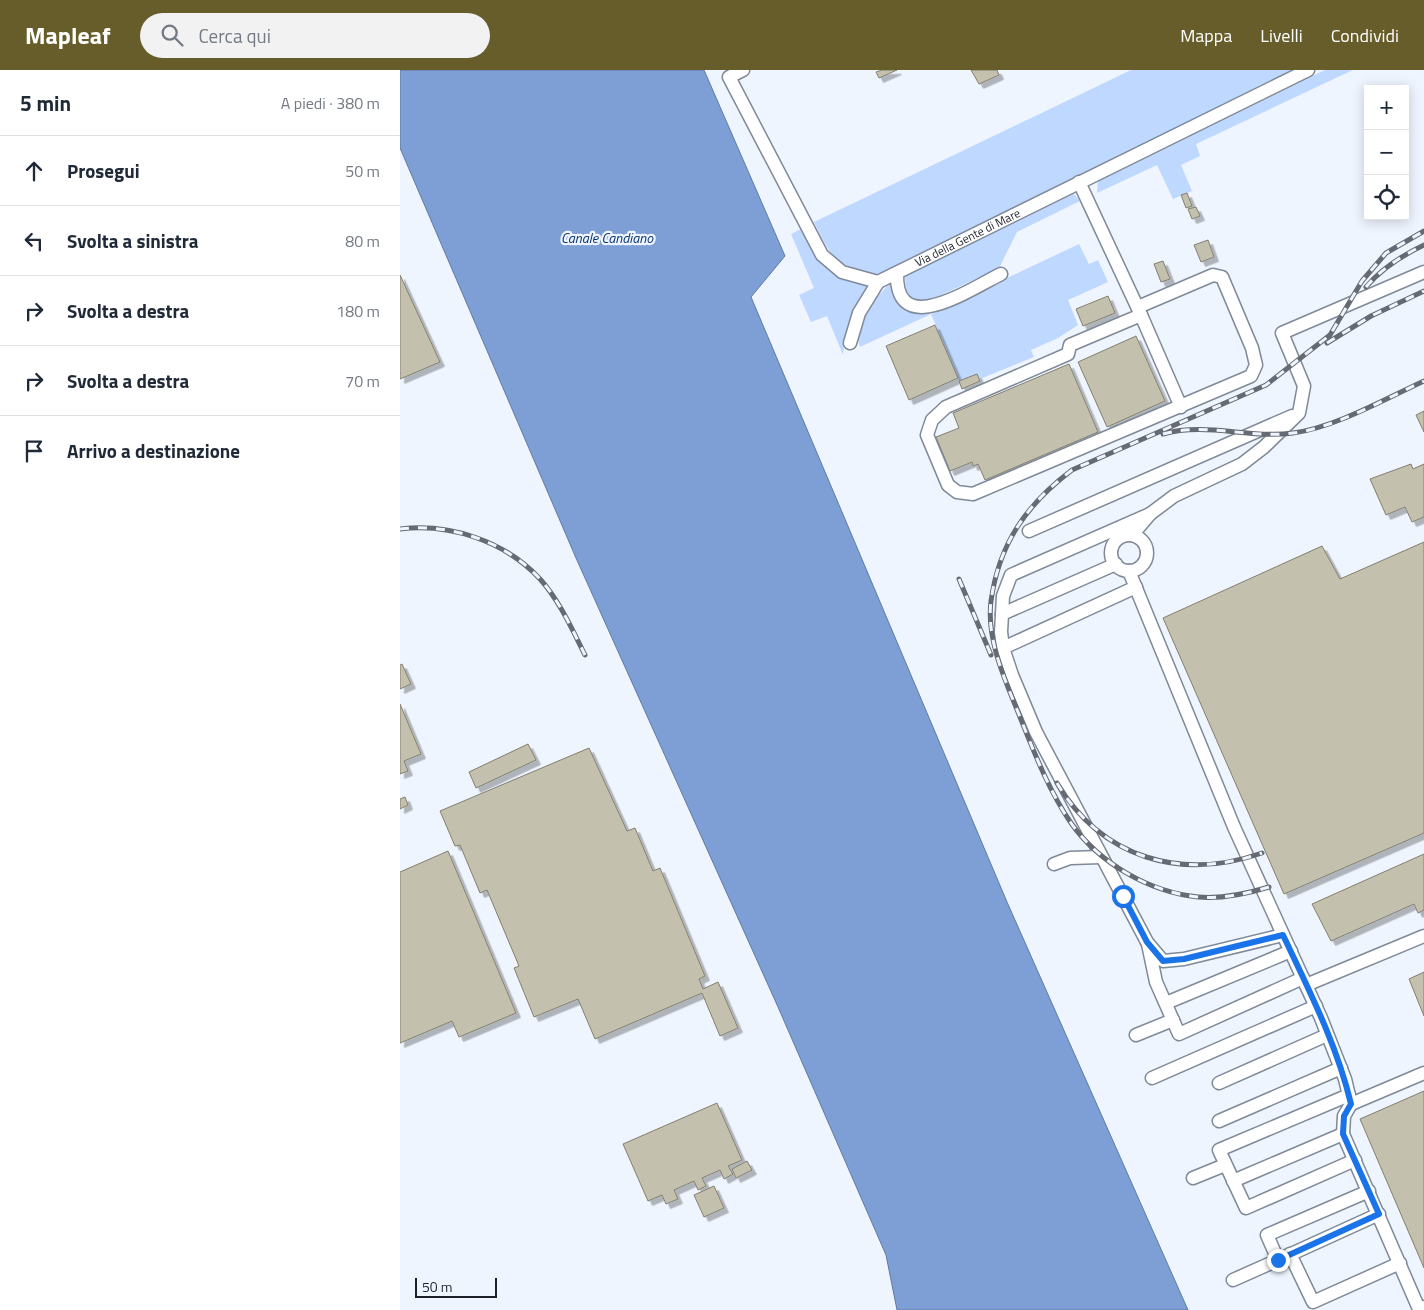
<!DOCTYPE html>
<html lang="it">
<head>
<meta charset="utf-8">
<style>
  :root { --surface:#fff; --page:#f2f2f3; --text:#1f2937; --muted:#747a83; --line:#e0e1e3; --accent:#675d2a }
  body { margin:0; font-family:"Titillium Web",sans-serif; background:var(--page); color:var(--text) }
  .controls { position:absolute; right:15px; top:15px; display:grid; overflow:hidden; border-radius:0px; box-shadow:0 2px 12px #0003 }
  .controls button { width:45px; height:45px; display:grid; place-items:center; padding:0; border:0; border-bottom:1px solid var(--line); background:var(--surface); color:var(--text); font:25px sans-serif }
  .scale { position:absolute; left:15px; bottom:12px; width:82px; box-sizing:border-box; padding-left:5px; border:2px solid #1e2228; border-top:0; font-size:14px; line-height:18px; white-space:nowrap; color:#1e2228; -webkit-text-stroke:4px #eff5ff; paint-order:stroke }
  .stop { position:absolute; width:15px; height:15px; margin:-11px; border:4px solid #1a73e8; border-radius:50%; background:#fff }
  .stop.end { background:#1a73e8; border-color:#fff; box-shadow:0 1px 5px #0008 }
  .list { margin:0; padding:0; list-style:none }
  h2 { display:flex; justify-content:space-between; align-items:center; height:65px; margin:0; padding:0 20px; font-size:21px }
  h2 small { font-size:16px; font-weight:400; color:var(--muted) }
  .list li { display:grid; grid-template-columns:32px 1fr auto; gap:15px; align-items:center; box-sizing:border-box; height:70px; padding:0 20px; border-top:1px solid var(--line) }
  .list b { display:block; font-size:19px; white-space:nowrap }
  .list em { font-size:16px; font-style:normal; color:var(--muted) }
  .icon { flex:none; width:28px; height:28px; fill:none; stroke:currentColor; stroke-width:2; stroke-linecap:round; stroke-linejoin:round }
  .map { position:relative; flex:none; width:1024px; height:1240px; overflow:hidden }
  header { display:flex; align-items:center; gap:30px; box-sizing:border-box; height:70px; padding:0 25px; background:var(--accent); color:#fff }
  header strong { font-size:24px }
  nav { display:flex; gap:28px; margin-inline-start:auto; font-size:18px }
  .search { width:350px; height:45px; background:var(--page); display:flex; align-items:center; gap:12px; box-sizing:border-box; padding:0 18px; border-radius:28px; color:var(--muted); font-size:19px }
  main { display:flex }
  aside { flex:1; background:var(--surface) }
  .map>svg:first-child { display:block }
  .green { fill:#bfd8ff }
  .water { fill:#7d9fd5; stroke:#607aa1 }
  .building { fill:#c3c0ae; stroke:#827f6f; filter:url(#shadow) }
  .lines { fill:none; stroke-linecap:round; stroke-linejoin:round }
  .minor-casing { stroke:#7f8998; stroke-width:15 }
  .minor { stroke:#fff; stroke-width:12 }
  .rail-casing { stroke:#666b73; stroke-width:5 }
  .rail { stroke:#eff5ff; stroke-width:3; stroke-dasharray:9; stroke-linecap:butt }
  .route { stroke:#1a73e8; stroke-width:6 }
  .labels { text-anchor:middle; stroke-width:4.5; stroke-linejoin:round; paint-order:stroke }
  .street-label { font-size:12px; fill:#1e2228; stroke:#eff5ff }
  .water-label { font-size:14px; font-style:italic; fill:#0a3474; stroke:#eff5ff }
</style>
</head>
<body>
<header>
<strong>Mapleaf</strong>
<div class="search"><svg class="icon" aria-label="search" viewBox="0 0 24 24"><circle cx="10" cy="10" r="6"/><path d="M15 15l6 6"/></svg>Cerca qui</div>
<nav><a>Mappa</a><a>Livelli</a><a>Condividi</a></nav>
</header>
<main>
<aside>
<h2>5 min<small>A piedi · 380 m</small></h2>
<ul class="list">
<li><svg class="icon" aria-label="ahead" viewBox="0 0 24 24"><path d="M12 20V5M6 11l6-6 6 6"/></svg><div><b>Prosegui</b></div><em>50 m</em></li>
<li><svg class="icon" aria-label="left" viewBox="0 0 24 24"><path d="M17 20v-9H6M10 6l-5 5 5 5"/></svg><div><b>Svolta a sinistra</b></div><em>80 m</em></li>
<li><svg class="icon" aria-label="right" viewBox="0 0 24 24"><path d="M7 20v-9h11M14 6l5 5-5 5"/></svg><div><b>Svolta a destra</b></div><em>180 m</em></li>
<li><svg class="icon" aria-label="right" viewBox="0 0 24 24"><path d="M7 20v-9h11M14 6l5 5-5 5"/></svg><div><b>Svolta a destra</b></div><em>70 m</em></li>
<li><svg class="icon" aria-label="arrive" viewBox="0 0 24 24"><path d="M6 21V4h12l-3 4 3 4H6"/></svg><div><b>Arrivo a destinazione</b></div></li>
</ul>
</aside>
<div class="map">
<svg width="1024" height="1240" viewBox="0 0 1024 1240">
  <defs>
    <filter id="shadow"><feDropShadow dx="4.5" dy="4.5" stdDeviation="0" flood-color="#0004"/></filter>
  </defs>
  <rect width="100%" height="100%" fill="#eff5ff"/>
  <!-- green -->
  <path class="green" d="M 731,0 L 896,0 L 473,207 C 436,195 430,186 414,152 Z
    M 925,0 L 953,0 L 796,74 L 800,86 L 781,95 L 792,121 L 773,129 L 757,95 L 697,123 L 698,111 L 702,107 Z
    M 673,123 L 680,131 L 617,162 L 599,198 L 526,232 L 516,232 L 506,224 L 505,204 Z
    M 403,158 C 420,201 428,204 471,217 C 452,243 447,253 443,285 L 427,246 L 411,252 L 399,225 L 414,218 L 391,164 Z
    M 679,174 L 689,194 L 698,190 L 708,212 L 668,230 L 678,255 L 658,268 L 631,280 L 634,287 L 580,309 L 577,304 L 559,311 L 531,244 L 460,277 C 452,250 474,231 490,213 C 497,234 509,242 531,244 Z"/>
  <!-- water -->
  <path class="water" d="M 0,0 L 304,0 L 385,186 L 351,227 L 607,832 L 788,1240 L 497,1240 L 486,1185 L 378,937 L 176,488 L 0,78 Z"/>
  <!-- building -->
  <path class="building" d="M 482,0 L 497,0 L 479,8 L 476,2 Z
    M 571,0 L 597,0 L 599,5 L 579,14 Z
    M 787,123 L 792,136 L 786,138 L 781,125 Z
    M 796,137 L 800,146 L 792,149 L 788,139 Z
    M 808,170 L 814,187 L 801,192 L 794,175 Z
    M 763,191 L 770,209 L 761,212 L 754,194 Z
    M 0,205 L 40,292 L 0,309 Z
    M 708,226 L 715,243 L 683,256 L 676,239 Z
    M 535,255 L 558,308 L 509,330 L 486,276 Z
    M 736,266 L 765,331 L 707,357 L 678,292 Z
    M 669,294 L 698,362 L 585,410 L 578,394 L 573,396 L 572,392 L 550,401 L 536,367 L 559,358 L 553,343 Z
    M 577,304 L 580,311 L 562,319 L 559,311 Z
    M 1024,341 L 1024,362 L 1016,345 Z
    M 1011,394 L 1013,399 L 1024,394 L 1024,447 L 1012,452 L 1005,437 L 986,445 L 970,409 Z
    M 1024,472 L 1024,763 L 884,824 L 763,548 L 922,476 L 940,509 Z
    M 2,594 L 11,614 L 0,619 L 0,595 Z
    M 0,634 L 21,684 L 4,691 L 8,701 L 0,704 Z
    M 128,674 L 136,690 L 76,718 L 69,702 Z
    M 189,678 L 227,761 L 235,758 L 253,801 L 260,798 L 305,906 L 299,909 L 303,919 L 318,912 L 338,958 L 320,966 L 302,923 L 195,969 L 178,929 L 134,947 L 114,898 L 119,896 L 87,820 L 80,823 L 60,775 L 55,776 L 40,741 Z
    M 5,727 L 8,735 L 0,739 L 0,729 Z
    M 48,781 L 116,943 L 59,967 L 52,951 L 0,973 L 0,802 Z
    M 1024,784 L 1024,840 L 1018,843 L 1014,834 L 931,871 L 912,834 Z
    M 1024,902 L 1024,946 L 1009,909 Z
    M 1024,1021 L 1024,1198 L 960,1049 Z
    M 317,1033 L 342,1090 L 328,1096 L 333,1104 L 324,1109 L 320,1100 L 302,1108 L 306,1116 L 298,1120 L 294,1111 L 274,1120 L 278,1129 L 266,1134 L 262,1125 L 248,1131 L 223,1074 Z
    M 347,1091 L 352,1100 L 336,1108 L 332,1099 Z
    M 314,1116 L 324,1138 L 304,1147 L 294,1125 Z"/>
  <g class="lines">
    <!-- minor casing -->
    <g class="minor-casing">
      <g id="minor">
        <path id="s1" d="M 343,0 L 329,7 L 422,185 L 442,202 L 478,212 L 908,0"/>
        <path d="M 679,112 L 741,245 L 670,275 L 668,284 L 546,337 L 532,350 L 527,365 L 548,415 L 557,422 L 573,424 L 851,306 L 856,295 L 852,278 L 822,207 L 813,205 L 738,237"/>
        <path d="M 497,203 C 495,271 572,218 601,204"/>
        <path d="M 741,245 L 781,337"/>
        <path d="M 450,273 L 459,243 L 478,212"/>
        <path d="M 750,444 L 611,505 L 603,526 L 601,562 L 603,578 L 612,605 L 636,662 L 747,872 L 763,891 L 784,889 L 883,865"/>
        <path d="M 629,461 L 892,346"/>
        <path d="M 732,465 L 750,444 L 774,426 L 842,394 L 864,377 L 899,343 L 904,316 L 882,263 L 1024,202"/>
        <circle cx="729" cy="483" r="18"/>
        <path d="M 729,501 L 834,757 L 921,948 L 945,1009 L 951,1034"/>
        <path d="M 602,544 L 716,494"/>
        <path d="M 603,578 L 736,517"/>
        <path d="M 654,794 L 670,788 L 701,787"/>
        <path d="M 748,874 L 756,912 L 779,964 L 903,908"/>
        <path d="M 906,915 L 1024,866"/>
        <path d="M 766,933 L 891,881"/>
        <path d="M 736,965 L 773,950"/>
        <path d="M 1024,1003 L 951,1034 L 944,1046 L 943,1064 L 1019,1239 L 1024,1237"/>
        <path d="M 752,1008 L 916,936"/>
        <path d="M 819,1013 L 927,965"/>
        <path d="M 949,1025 L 819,1080 L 846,1138 L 955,1090"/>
        <path d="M 819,1051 L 941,998"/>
        <path d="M 793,1108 L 825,1095"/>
        <path d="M 833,1111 L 943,1064"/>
        <path d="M 969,1121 L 867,1165 L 878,1190 L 979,1144"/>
        <path d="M 890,1184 L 913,1232 L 1000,1193"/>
        <path d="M 833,1210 L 878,1190"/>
      </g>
    </g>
    <!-- minor -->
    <use href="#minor" class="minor"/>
    <!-- rail casing -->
    <g class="rail-casing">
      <path id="rail" d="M 966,217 C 981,199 1003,185 1024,175
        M 927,273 L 971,246 L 1024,221
        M 763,364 C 806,352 850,369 893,363 C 934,358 985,329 1024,311
        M 0,459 C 50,453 105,471 140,509 C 159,530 172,559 185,585
        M 559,509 L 591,585
        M 657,713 C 702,789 782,811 862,783
        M 869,817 C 846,824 821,829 798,827 C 749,822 699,793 671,753 C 649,721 634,682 620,647 C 606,612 586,570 591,531 C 599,473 627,434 672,400 L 866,315 L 930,265 L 962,211 L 986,183 L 1024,161"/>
    </g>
    <!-- rail -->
    <use href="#rail" class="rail"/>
  </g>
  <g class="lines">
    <!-- route -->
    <path class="route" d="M 723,826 L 747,872 L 763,891 L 784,889 L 883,865 C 909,920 937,975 951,1034 L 944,1046 L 943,1064 L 979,1144 L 878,1190"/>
  </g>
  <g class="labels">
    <!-- street labels -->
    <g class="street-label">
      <text dy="4" stroke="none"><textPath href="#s1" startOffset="380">Via della Gente di Mare</textPath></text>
    </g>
    <!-- water labels -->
    <g class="water-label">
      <text x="207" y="173">Canale Candiano</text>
    </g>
  </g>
</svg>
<div class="controls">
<button>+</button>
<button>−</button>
<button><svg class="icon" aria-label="locate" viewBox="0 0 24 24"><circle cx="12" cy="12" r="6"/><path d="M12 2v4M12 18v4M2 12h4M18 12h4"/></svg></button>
</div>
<div class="scale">50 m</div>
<div class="stop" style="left:723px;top:826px"></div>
<div class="stop end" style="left:878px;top:1190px"></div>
</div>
</main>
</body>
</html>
